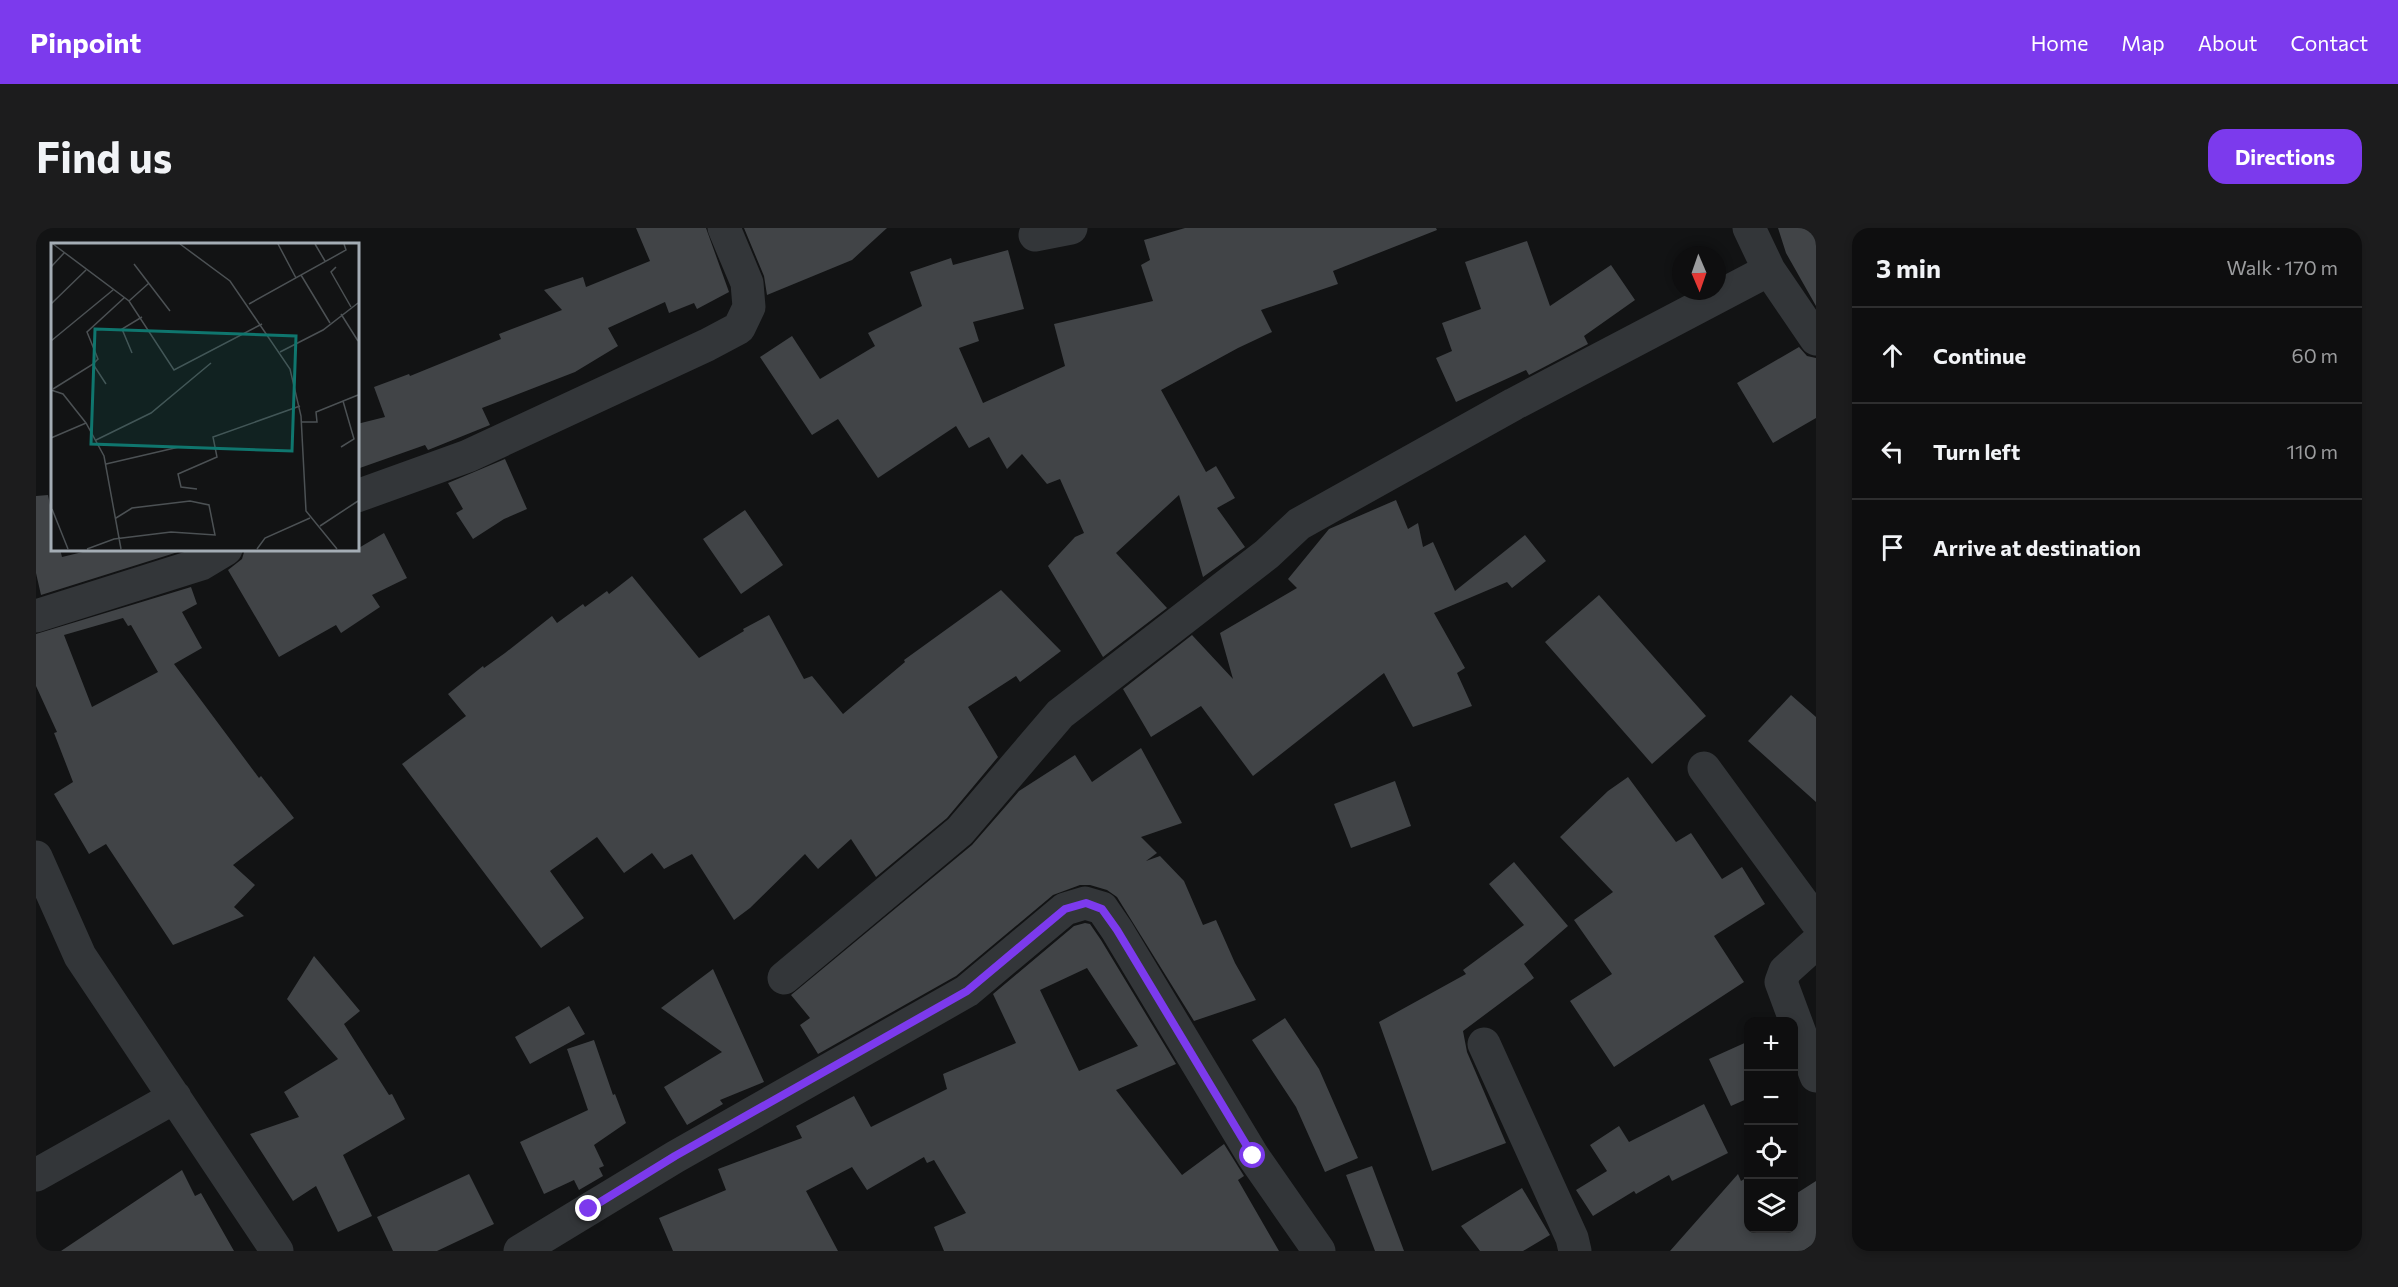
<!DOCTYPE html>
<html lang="en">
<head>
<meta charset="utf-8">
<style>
  :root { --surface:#0e0e0f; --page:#1c1c1d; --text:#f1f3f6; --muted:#9b9c9e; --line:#2e2e2f; --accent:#7c3aed }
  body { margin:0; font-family:Commissioner,sans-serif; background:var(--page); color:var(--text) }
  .controls { position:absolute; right:18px; bottom:18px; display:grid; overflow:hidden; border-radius:12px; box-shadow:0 3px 9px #0003 }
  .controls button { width:54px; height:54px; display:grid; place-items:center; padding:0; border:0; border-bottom:2px solid var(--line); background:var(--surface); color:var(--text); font:30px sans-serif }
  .compass { position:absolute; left:1636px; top:18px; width:54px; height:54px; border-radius:50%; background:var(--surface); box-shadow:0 3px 9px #0003; rotate:178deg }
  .stop { position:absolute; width:18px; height:18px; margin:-14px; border:4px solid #7c3aed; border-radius:50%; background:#fff }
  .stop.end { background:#7c3aed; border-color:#fff; box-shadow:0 2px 6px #0008 }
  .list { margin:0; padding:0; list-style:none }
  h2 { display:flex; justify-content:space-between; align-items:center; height:78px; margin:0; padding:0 24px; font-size:26px }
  h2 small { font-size:20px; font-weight:400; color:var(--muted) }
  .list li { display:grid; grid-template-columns:39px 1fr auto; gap:18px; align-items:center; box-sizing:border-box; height:96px; padding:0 24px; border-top:2px solid var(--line) }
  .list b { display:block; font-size:22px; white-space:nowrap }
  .list em { font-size:20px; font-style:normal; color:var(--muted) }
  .icon { flex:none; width:33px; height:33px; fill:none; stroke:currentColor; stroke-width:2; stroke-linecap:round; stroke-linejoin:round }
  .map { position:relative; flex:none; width:1780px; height:1023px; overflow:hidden; border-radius:18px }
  header { display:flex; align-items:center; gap:36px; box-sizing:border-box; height:84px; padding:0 30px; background:var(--accent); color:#fff }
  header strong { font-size:28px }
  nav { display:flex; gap:33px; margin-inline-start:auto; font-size:21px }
  .intro { display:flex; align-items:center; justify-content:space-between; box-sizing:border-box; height:144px; padding:0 36px }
  h1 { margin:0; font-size:42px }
  .button { padding:15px 27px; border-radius:18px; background:var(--accent); color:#fff; font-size:21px; font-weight:700 }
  main { display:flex; gap:36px; padding:0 36px }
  aside { flex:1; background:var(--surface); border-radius:18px; box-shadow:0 3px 9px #0003 }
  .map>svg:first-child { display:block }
  .building { fill:#414447; fill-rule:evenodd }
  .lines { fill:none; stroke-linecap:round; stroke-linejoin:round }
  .minor { stroke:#333639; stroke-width:33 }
  .route { stroke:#7c3aed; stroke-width:8 }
  .inset-road { fill:none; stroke:#4c5154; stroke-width:1.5 }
  .view { fill:#0f766e; fill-opacity:0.15; stroke:#0f766e; stroke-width:3 }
  .inset-edge { fill:none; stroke:#a4adb5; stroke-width:3 }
</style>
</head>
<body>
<header>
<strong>Pinpoint</strong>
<nav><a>Home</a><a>Map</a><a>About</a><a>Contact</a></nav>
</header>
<div class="intro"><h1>Find us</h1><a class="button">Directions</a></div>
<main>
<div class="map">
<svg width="1780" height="1023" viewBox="0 0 1780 1023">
  <rect width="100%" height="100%" fill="#121314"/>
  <!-- building -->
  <path class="building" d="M 600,0 L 670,0 L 693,64 L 661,81 L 658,75 L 633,85 L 629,74 L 572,100 L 582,118 L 539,144 L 446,180 L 454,197 L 392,222 L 389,217 L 321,241 L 321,196 L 349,189 L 338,159 L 373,146 L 374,148 L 465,111 L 463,106 L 526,82 L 508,62 L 547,49 L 550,59 L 614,33 Z
    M 708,0 L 851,0 L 816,32 L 731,67 L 728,48 Z
    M 1149,0 L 1400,0 L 1401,2 L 1297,43 L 1302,56 L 1225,82 L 1236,104 L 1202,120 L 1125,162 L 1170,244 L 1180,238 L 1199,270 L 1181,280 L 1209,319 L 1167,349 L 1143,267 L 1080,325 L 1131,380 L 1067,429 L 1012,338 L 1039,309 L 1048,305 L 1024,251 L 1011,256 L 986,226 L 971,241 L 953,209 L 933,220 L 920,198 L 842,250 L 802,191 L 776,207 L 724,129 L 756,108 L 784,151 L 839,118 L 832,105 L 886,78 L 874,44 L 915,30 L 917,37 L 972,22 L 988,81 L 937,94 L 943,113 L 923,120 L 947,175 L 1029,138 L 1018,96 L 1117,73 L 1105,37 L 1114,32 L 1108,12 Z
    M 1742,0 L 1780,0 L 1780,78 L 1750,25 Z
    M 1491,13 L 1514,78 L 1575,37 L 1599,72 L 1548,108 L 1552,116 L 1493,147 L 1490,142 L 1420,174 L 1400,130 L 1416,123 L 1406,95 L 1445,81 L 1429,34 Z
    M 1763,119 L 1771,128 L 1780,130 L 1780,190 L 1737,215 L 1701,155 Z
    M 469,231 L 491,281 L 468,291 L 437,311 L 420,285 L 427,281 L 412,255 Z
    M 12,267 L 16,287 L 16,321 L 24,321 L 26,329 L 59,321 L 141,321 L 142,324 L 5,367 L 0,345 L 0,268 Z
    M 1360,272 L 1372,301 L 1382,295 L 1387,319 L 1397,314 L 1419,363 L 1489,307 L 1510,333 L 1476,360 L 1471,354 L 1398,385 L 1429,440 L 1421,445 L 1436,478 L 1377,499 L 1348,445 L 1217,548 L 1165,478 L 1115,509 L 1087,461 L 1156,407 L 1197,451 L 1184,405 L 1261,360 L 1252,351 L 1293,301 Z
    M 709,282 L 747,337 L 705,366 L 667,311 Z
    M 348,305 L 371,350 L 336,367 L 344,379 L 305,405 L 300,397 L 243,429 L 192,342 L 206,331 L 209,321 L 321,321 Z
    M 596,348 L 663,430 L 708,403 L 707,401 L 733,387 L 768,451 L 776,448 L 807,486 L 869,434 L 868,432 L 965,362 L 1025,423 L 984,454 L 980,448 L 932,479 L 962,529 L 911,590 L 840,649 L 815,611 L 782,641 L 769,626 L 714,680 L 698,692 L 656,626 L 628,641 L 616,625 L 588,645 L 561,609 L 514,643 L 548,690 L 505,720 L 366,536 L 430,488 L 412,466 L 447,438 L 448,440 L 469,425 L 516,388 L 521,395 L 547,376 L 549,379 L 571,363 L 573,366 Z
    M 155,359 L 161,376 L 146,384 L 166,420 L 131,440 L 138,436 L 223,550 L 225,548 L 258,590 L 197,637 L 219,657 L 198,679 L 208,688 L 137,717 L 70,616 L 53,626 L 18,566 L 37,554 L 18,505 L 21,504 L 0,458 L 0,406 ZM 87,390 L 92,398 L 95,397 L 122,444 L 56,479 L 28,407 Z
    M 1563,367 L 1670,488 L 1616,536 L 1509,414 Z
    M 1755,467 L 1780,489 L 1780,574 L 1712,513 Z
    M 1105,520 L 1146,595 L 1105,609 L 1121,625 L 1110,633 L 1124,628 L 1148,653 L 1167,697 L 1180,692 L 1199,735 L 1220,772 L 1158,793 L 1081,669 L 1071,662 L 1054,657 L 1044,657 L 1017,667 L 920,748 L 782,826 L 764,797 L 774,790 L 755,767 L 936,617 L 983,563 L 1039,527 L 1056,554 Z
    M 1592,549 L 1640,614 L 1655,605 L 1686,651 L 1706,639 L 1729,676 L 1678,708 L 1708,754 L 1578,839 L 1534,773 L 1576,746 L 1538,692 L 1577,664 L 1524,609 L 1572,563 Z
    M 1359,553 L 1375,598 L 1315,620 L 1298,576 Z
    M 1478,634 L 1532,698 L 1488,736 L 1498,750 L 1427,803 L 1431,824 L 1470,915 L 1396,943 L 1343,794 L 1430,746 L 1427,742 L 1488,697 L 1453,656 Z
    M 1049,695 L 1054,696 L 1065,712 L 1140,836 L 1080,862 L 1146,947 L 1188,916 L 1208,948 L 1202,952 L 1243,1023 L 908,1023 L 898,999 L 930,985 L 898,932 L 891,935 L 888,929 L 831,962 L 816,939 L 770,963 L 802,1023 L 637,1023 L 623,990 L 690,962 L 682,941 L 766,910 L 760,898 L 818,868 L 835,899 L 911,861 L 907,846 L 980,815 L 957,766 L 1038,698 ZM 1051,740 L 1102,818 L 1043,843 L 1004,762 Z
    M 278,728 L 324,783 L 308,796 L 353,867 L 356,866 L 369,891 L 307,927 L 336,988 L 302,1004 L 280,958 L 257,973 L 214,906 L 263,889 L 248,864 L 302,831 L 251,771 Z
    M 677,741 L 728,854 L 684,872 L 687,876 L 651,897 L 628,859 L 686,824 L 625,780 Z
    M 533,778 L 549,806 L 494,836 L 479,809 Z
    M 1249,790 L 1283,841 L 1322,930 L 1289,944 L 1260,879 L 1216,812 Z
    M 558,812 L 577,867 L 579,866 L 590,895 L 558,917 L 568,938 L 563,940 L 567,948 L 543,962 L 538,952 L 508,966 L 484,914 L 552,882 L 531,821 Z
    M 1713,813 L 1713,870 L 1695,878 L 1673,831 Z
    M 1668,876 L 1692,925 L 1636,953 L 1633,947 L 1600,966 L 1598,963 L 1557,988 L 1540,962 L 1571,943 L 1554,917 L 1583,898 L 1593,914 Z
    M 1336,938 L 1368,1023 L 1339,1023 L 1310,947 Z
    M 146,942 L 159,968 L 165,965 L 198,1023 L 25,1023 Z
    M 433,946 L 458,996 L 401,1023 L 357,1023 L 341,989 Z
    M 1702,946 L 1705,953 L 1713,948 L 1713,1000 L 1758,1000 L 1758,967 L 1780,953 L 1780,1014 L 1767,1023 L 1634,1023 Z
    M 1486,960 L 1514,1007 L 1487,1023 L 1444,1023 L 1425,998 Z"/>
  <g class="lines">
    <!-- minor -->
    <path class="minor" d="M 1713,0 L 1733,42 L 1780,111
      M 999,7 L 1035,0
      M 321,268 L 432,228 L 671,117 L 703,100 L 713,79 L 711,55 L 688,0
      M 0,388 L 165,336 L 190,321
      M 1668,540 L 1780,693
      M 0,629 L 44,728 L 241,1023
      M 1780,715 L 1749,743 L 1745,754 L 1780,848
      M 748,750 L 924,603 L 1024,486 L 1231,326 L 1263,296 L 1478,176 L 1733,42
      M 1448,816 L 1536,1010 L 1539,1023
      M 0,947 L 139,869
      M 484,1023 L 639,929 L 931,763 L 1029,681 L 1049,675 L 1066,680 L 1081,702 L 1217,928 L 1283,1023"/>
  </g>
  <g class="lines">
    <!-- route -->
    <path class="route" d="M 553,981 L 639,928 L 931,763 L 1029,681 L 1050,675 L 1066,681 L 1081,702 L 1217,928"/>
  </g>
  <!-- overview -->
  <g transform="translate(15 15)">
    <rect width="308" height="308" fill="#121314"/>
    <path class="inset-road" d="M 2,1 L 78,58 L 123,127 L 211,81M 129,1 L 179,38 L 239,126 L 250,173 L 255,268 L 286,306M 227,1 L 245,35M 264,1 L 274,18M 83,21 L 119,68M 0,24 L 13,10M 285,24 L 280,29 L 300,64M 250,32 L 279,80M 78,58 L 98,40M 0,61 L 35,27M 198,61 L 295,7 L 293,1M 290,71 L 307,98M 0,98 L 62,47M 229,109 L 272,87 L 307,60M 81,110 L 71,86 L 91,74M 42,121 L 47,116 L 36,89 L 73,55M 2,146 L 42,121 L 55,141M 0,147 L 12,151 L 35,180 L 53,213 L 70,306M 251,179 L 266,179 L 265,169 L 307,152M 0,195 L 35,180M 45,197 L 100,170 L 160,120M 290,204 L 303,196 L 292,158M 55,221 L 128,204M 146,246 L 130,244 L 127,231 L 166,214 L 162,194 L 249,163M 1,266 L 17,306M 269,283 L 307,258M 36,306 L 63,296 L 120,289 L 164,292 L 158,262 L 139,258 L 81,265 L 65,275M 206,306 L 214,295 L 259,275"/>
    <path class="view" d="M 44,86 L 245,93 L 241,208 L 40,201 Z"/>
    <rect width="308" height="308" class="inset-edge"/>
  </g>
</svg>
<div class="controls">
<button>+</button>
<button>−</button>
<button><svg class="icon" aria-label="locate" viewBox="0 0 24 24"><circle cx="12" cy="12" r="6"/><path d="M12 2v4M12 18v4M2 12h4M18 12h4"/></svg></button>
<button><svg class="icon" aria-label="layers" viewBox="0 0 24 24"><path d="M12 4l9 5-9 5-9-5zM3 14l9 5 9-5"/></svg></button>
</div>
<svg class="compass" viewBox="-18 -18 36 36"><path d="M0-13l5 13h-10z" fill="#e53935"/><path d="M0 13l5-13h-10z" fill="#9b9c9e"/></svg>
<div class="stop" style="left:1217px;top:928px"></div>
<div class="stop end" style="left:553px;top:981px"></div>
</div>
<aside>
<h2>3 min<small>Walk · 170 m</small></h2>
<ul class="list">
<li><svg class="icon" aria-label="ahead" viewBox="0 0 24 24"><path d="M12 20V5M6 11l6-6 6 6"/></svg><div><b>Continue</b></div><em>60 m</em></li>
<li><svg class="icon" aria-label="left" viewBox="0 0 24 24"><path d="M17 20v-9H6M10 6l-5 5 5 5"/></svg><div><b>Turn left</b></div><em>110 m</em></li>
<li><svg class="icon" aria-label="arrive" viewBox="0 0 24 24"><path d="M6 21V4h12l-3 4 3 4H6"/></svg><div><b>Arrive at destination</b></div></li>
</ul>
</aside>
</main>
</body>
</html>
